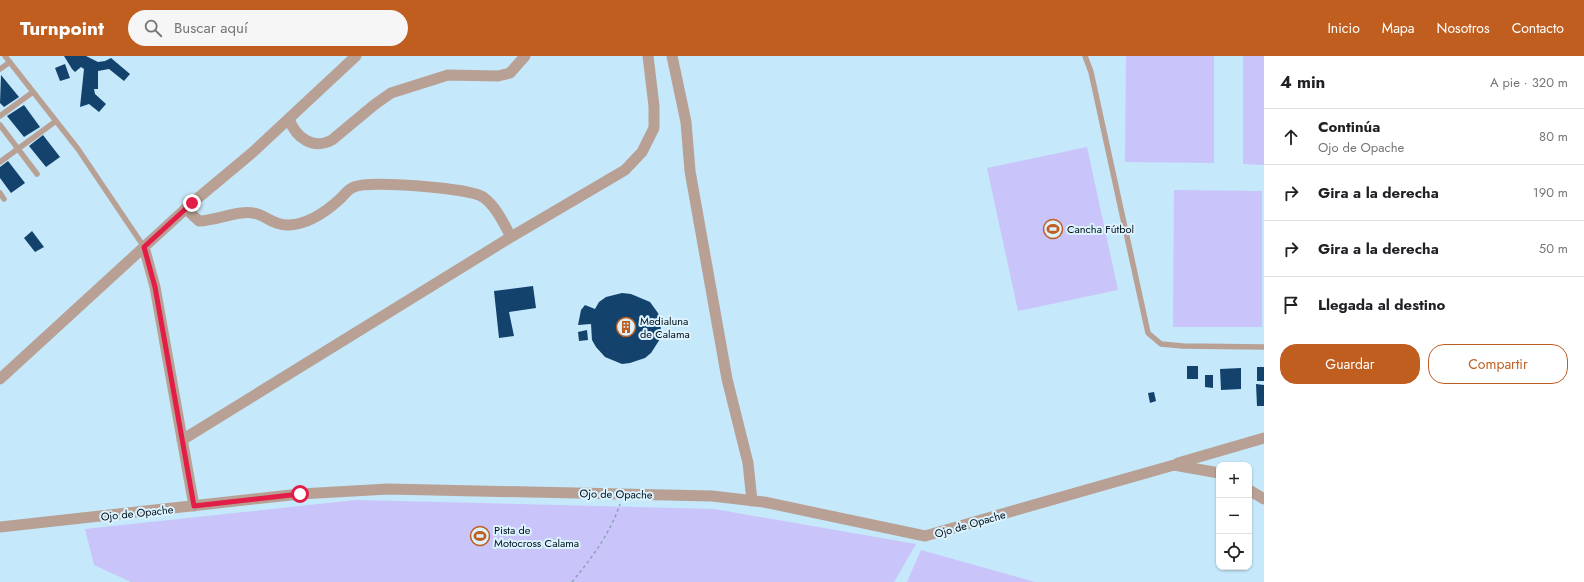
<!DOCTYPE html>
<html lang="es">
<head>
<meta charset="utf-8">
<style>
  :root { --surface:#fff; --page:#f6f6f6; --text:#202124; --muted:#757577; --line:#e0e0e0; --accent:#bf5e1f }
  body { margin:0; font-family:Jost,sans-serif; background:var(--page); color:var(--text) }
  .controls { position:absolute; right:12px; bottom:12px; display:grid; overflow:hidden; border-radius:8px; box-shadow:0 1px 3px #0004 }
  .controls button { width:36px; height:36px; display:grid; place-items:center; padding:0; border:0; border-bottom:1px solid var(--line); background:var(--surface); color:var(--text); font:20px sans-serif }
  .stop { position:absolute; width:12px; height:12px; margin:-9px; border:3px solid #e11d48; border-radius:50%; background:#fff }
  .stop.end { background:#e11d48; border-color:#fff; box-shadow:0 1px 4px #0008 }
  .list { margin:0; padding:0; list-style:none }
  h2 { display:flex; justify-content:space-between; align-items:center; height:52px; margin:0; padding:0 16px; font-size:17px }
  h2 small { font-size:13px; font-weight:400; color:var(--muted) }
  .list li { display:grid; grid-template-columns:26px 1fr auto; gap:12px; align-items:center; box-sizing:border-box; height:56px; padding:0 16px; border-top:1px solid var(--line) }
  .list b { display:block; font-size:15px; white-space:nowrap }
  .list p { margin:0; font-size:13px; white-space:nowrap; color:var(--muted) }
  .list em { font-size:13px; font-style:normal; color:var(--muted) }
  .actions { display:flex; gap:8px; padding:12px 16px }
  .actions a { flex:1; padding:9px 0; border:1px solid var(--accent); border-radius:16px; text-align:center; font-size:14px; color:var(--accent) }
  .actions .main { background:var(--accent); color:#fff }
  .icon { flex:none; width:22px; height:22px; fill:none; stroke:currentColor; stroke-width:2; stroke-linecap:round; stroke-linejoin:round }
  .map { position:relative; flex:none; width:1264px; height:526px; overflow:hidden }
  header { display:flex; align-items:center; gap:24px; box-sizing:border-box; height:56px; padding:0 20px; background:var(--accent); color:#fff }
  header strong { font-size:19px }
  nav { display:flex; gap:22px; margin-inline-start:auto; font-size:14px }
  .search { width:280px; height:36px; background:var(--page); display:flex; align-items:center; gap:10px; box-sizing:border-box; padding:0 14px; border-radius:22px; color:var(--muted); font-size:15px }
  main { display:flex }
  aside { flex:1; background:var(--surface) }
  .map>svg:first-child { display:block }
  .green { fill:#c9c4fa }
  .building { fill:#13426c }
  .lines { fill:none; stroke-linecap:round; stroke-linejoin:round }
  .path { stroke:#87a4b3; stroke-width:1.5; stroke-dasharray:3 3; stroke-linecap:butt }
  .service { stroke:#b8a094; stroke-width:5.5 }
  .minor { stroke:#b8a094; stroke-width:11 }
  .route { stroke:#e11d48; stroke-width:5 }
  .labels { text-anchor:middle; stroke-width:4; stroke-linejoin:round; paint-order:stroke }
  .poi-label { font-size:11px; fill:#001019; stroke:#dcf3ff; text-anchor:start }
  .street-label { font-size:11px; fill:#001019; stroke:#dcf3ff }
</style>
</head>
<body>
<header>
<strong>Turnpoint</strong>
<div class="search"><svg class="icon" aria-label="search" viewBox="0 0 24 24"><circle cx="10" cy="10" r="6"/><path d="M15 15l6 6"/></svg>Buscar aquí</div>
<nav><a>Inicio</a><a>Mapa</a><a>Nosotros</a><a>Contacto</a></nav>
</header>
<main>
<div class="map">
<svg width="1264" height="526" viewBox="0 0 1264 526">
  <rect width="100%" height="100%" fill="#c5e8fa"/>
  <!-- green -->
  <path class="green" d="M 1126,0 L 1214,0 L 1214,107 L 1125,106 Z
    M 1243,0 L 1264,0 L 1264,109 L 1243,108 Z
    M 1087,91 L 1118,234 L 1018,255 L 987,112 Z
    M 1174,134 L 1262,135 L 1262,271 L 1173,271 Z
    M 356,444 L 714,453 L 916,488 L 894,526 L 131,526 L 94,509 L 85,473 Z
    M 921,494 L 1035,526 L 907,526 Z"/>
  <!-- building -->
  <path class="building" d="M 64,0 L 86,0 L 98,6 L 105,5 L 111,2 L 130,18 L 124,25 L 109,13 L 98,15 L 98,33 L 94,33 L 95,38 L 106,48 L 99,56 L 89,48 L 80,51 L 84,13 L 81,11 L 75,16 L 72,13 Z
    M 65,8 L 70,22 L 60,25 L 55,12 Z
    M 1,19 L 19,41 L 4,51 L 0,47 Z
    M 24,49 L 40,71 L 24,81 L 7,60 Z
    M 43,79 L 60,101 L 46,111 L 29,90 Z
    M 8,105 L 25,127 L 11,137 L 0,122 L 0,111 Z
    M 32,175 L 44,191 L 35,196 L 24,182 Z
    M 533,230 L 536,252 L 509,256 L 514,280 L 499,282 L 494,235 Z
    M 622,237 L 631,238 L 650,246 L 658,257 L 661,269 L 660,283 L 651,297 L 645,302 L 630,307 L 622,308 L 605,301 L 596,291 L 592,284 L 591,268 L 578,269 L 581,254 L 585,249 L 595,253 L 599,246 L 606,241 Z
    M 587,274 L 588,284 L 579,285 L 578,276 Z
    M 1187,310 L 1198,310 L 1198,323 L 1187,323 Z
    M 1257,311 L 1264,311 L 1264,325 L 1257,325 Z
    M 1241,312 L 1241,333 L 1221,334 L 1220,313 Z
    M 1205,319 L 1213,319 L 1213,332 L 1205,331 Z
    M 1256,328 L 1264,329 L 1264,350 L 1257,350 Z
    M 1154,336 L 1156,345 L 1150,347 L 1148,337 Z"/>
  <g class="lines">
    <!-- path -->
    <path class="path" d="M 572,526 C 591,503 610,478 620,448"/>
    <!-- service -->
    <path class="service" d="M 5,0 L 78,93 L 144,191
      M 1085,0 L 1091,16 L 1148,277 L 1161,288 L 1183,290 L 1264,291
      M 0,13 L 10,6
      M 0,60 L 33,36
      M 0,69 L 37,118
      M 0,106 L 56,65
      M 0,137 L 4,143"/>
    <!-- minor -->
    <path class="minor" d="M 672,0 L 686,66 L 690,115 L 727,323 L 748,407 L 752,445
      M 289,63 C 296,82 313,94 332,84 L 374,49 L 391,37 L 448,19 L 498,20 L 510,17 L 525,0
      M 186,153 L 199,165 C 216,165 238,154 253,157 C 266,159 274,170 289,169 C 308,168 327,155 340,143 C 344,139 348,133 354,131 C 369,124 469,132 483,141 C 496,150 504,168 511,181
      M 144,191 L 155,231 L 194,450
      M 0,323 L 192,147 L 253,96 L 356,0
      M 182,384 L 511,181 L 625,114 L 642,96 L 654,72 L 654,50 L 648,0
      M 1178,407 L 1264,382
      M 1249,434 L 1264,443
      M 0,471 L 300,438 L 388,433 L 712,440 L 764,446 L 925,480 L 1174,409 L 1219,417"/>
  </g>
  <g class="lines">
    <!-- route -->
    <path class="route" d="M 192,147 L 144,191 L 155,231 L 194,450 L 300,438"/>
  </g>
  <!-- icons -->
  <defs>
    <g id="stadium-ring" transform="scale(1)"><circle r="9.5" fill="#dcf3ff" stroke="#bf5e1f" stroke-width="1.5"/><path d="M0-5a6.5 5 0 1 0 0 10a6.5 5 0 1 0 0-10ZM-3.5-1.8h7v3.6h-7Z" fill="#bf5e1f"/></g>
    <g id="building-ring" transform="scale(1)"><circle r="9.5" fill="#dcf3ff" stroke="#bf5e1f" stroke-width="1.5"/><path d="M-4-6H4V6H1V3H-1V6H-4ZM-2.5-4.3h1.7v1.8h-1.7ZM.8-4.3h1.7v1.8H.8ZM-2.5-1h1.7V.8h-1.7ZM.8-1h1.7V.8H.8Z" fill="#bf5e1f"/></g>
  </defs>
  <g fill-rule="evenodd">
    <use href="#stadium-ring" x="1053" y="173"/>
    <use href="#building-ring" x="626" y="271"/>
    <use href="#stadium-ring" x="480" y="480"/>
  </g>
  <g class="labels">
    <!-- poi labels -->
    <g class="poi-label">
      <text x="1067" y="177">Cancha Fútbol</text>
      <text x="640" y="269">Medialuna<tspan x="640" dy="13">de Calama</tspan></text>
      <text x="494" y="478">Pista de<tspan x="494" dy="13">Motocross Calama</tspan></text>
    </g>
    <!-- street labels -->
    <g class="street-label">
      <text transform="translate(616 438) rotate(1)" y="4">Ojo de Opache</text>
      <text transform="translate(137 457) rotate(-6)" y="4">Ojo de Opache</text>
      <text transform="translate(970 468) rotate(-16)" y="4">Ojo de Opache</text>
    </g>
  </g>
</svg>
<div class="controls">
<button>+</button>
<button>−</button>
<button><svg class="icon" aria-label="locate" viewBox="0 0 24 24"><circle cx="12" cy="12" r="6"/><path d="M12 2v4M12 18v4M2 12h4M18 12h4"/></svg></button>
</div>
<div class="stop" style="left:300px;top:438px"></div>
<div class="stop end" style="left:192px;top:147px"></div>
</div>
<aside>
<h2>4 min<small>A pie · 320 m</small></h2>
<ul class="list">
<li><svg class="icon" aria-label="ahead" viewBox="0 0 24 24"><path d="M12 20V5M6 11l6-6 6 6"/></svg><div><b>Continúa</b><p>Ojo de Opache</p></div><em>80 m</em></li>
<li><svg class="icon" aria-label="right" viewBox="0 0 24 24"><path d="M7 20v-9h11M14 6l5 5-5 5"/></svg><div><b>Gira a la derecha</b></div><em>190 m</em></li>
<li><svg class="icon" aria-label="right" viewBox="0 0 24 24"><path d="M7 20v-9h11M14 6l5 5-5 5"/></svg><div><b>Gira a la derecha</b></div><em>50 m</em></li>
<li><svg class="icon" aria-label="arrive" viewBox="0 0 24 24"><path d="M6 21V4h12l-3 4 3 4H6"/></svg><div><b>Llegada al destino</b></div></li>
</ul>
<div class="actions"><a class="main">Guardar</a><a>Compartir</a></div>
</aside>
</main>
</body>
</html>
